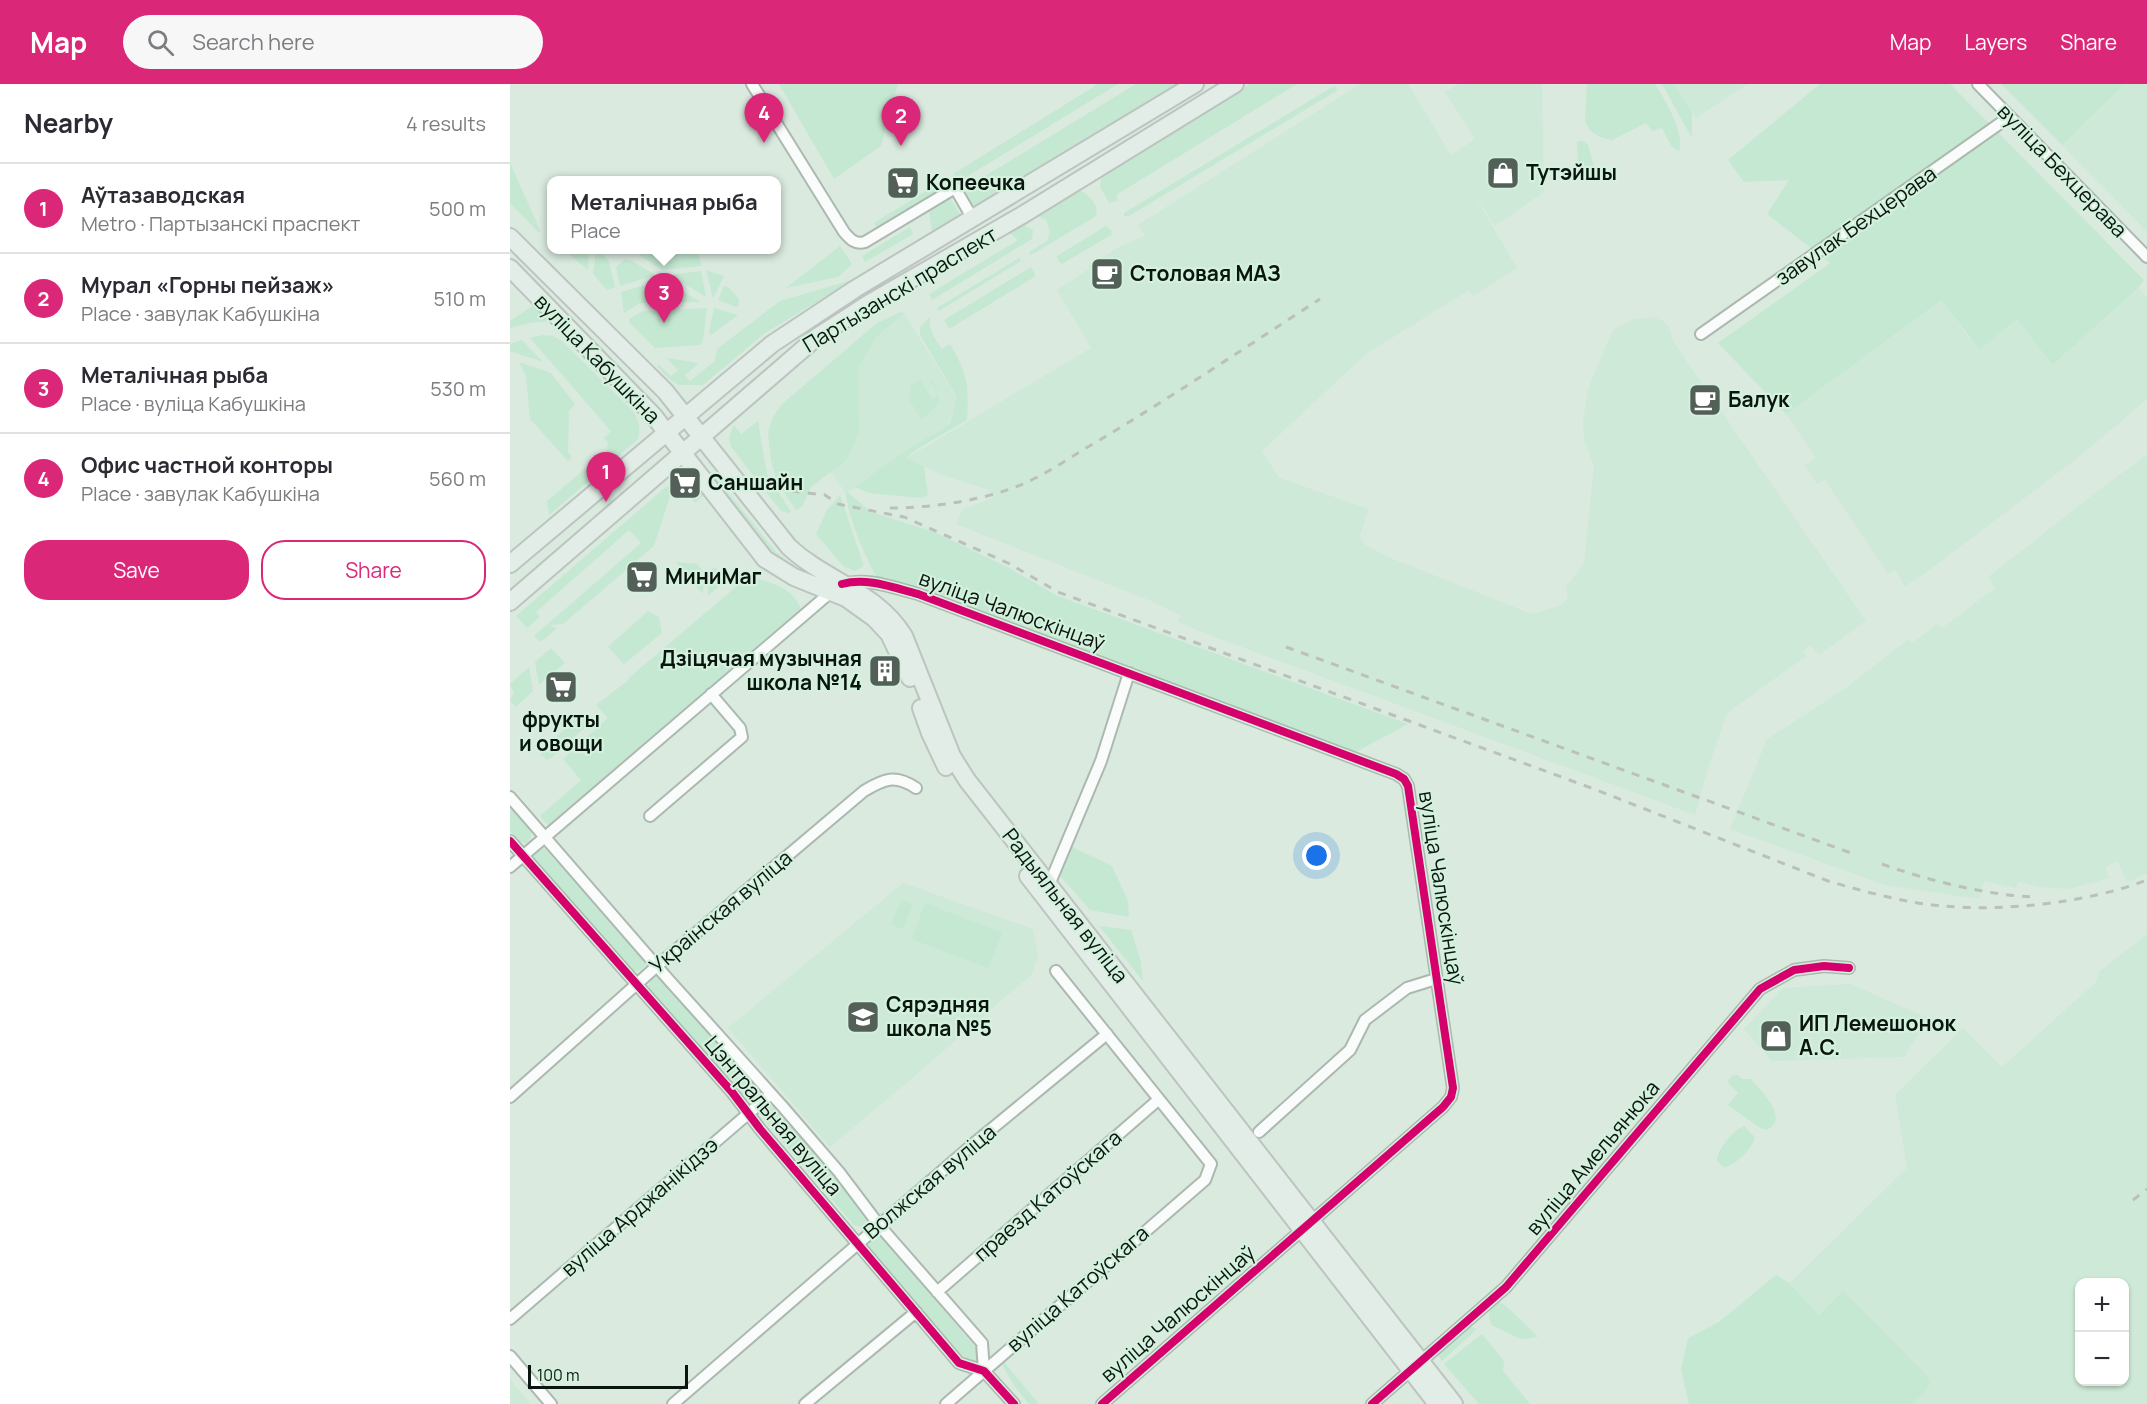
<!DOCTYPE html>
<html lang="en">
<head>
<meta charset="utf-8">
<style>
  :root { --surface:#fff; --page:#f7f7f7; --text:#2b2b33; --muted:#7c7c81; --line:#e1e1e2; --accent:#db2777 }
  body { margin:0; font-family:Manrope,sans-serif; background:var(--page); color:var(--text) }
  .controls { position:absolute; right:18px; bottom:18px; display:grid; overflow:hidden; border-radius:12px; box-shadow:0 2px 4px #0004 }
  .controls button { width:54px; height:54px; display:grid; place-items:center; padding:0; border:0; border-bottom:2px solid var(--line); background:var(--surface); color:var(--text); font:30px sans-serif }
  .scale { position:absolute; left:18px; bottom:15px; width:160px; box-sizing:border-box; padding-left:6px; border:3px solid #0b150f; border-top:0; font-size:16px; line-height:21px; white-space:nowrap; color:#0b150f; -webkit-text-stroke:4px #d3f1dd; paint-order:stroke }
  .you { position:absolute; left:807px; top:772px; width:21px; height:21px; margin:-15px; border:4px solid #fff; border-radius:50%; background:#1a73e8; box-shadow:0 0 0 9px #1a73e833 }
  .badge { display:grid; place-items:center; width:39px; height:39px; border-radius:50%; background:var(--accent); color:#fff; font-size:20px; font-weight:700 }
  .pin { position:absolute; translate:-50% -50px; filter:drop-shadow(0 2px 3px #0008) }
  .pin::after { content:''; position:absolute; top:32px; width:21px; height:18px; background:inherit; clip-path:polygon(0 0,100% 0,50% 100%) }
  .popup { position:absolute; left:37px; top:92px; width:234px; height:78px; box-sizing:border-box; display:grid; place-content:center; border-radius:12px; background:var(--surface); filter:drop-shadow(0 2px 4px #0005); font-size:20px; white-space:nowrap; color:var(--muted) }
  .popup b { font-size:22px; color:var(--text) }
  .popup::after { content:''; position:absolute; left:50%; top:100%; margin-left:-12px; border:12px solid transparent; border-top-color:var(--surface) }
  .list { margin:0; padding:0; list-style:none }
  h2 { display:flex; justify-content:space-between; align-items:center; height:78px; margin:0; padding:0 24px; font-size:26px }
  h2 small { font-size:20px; font-weight:400; color:var(--muted) }
  .list li { display:grid; grid-template-columns:39px 1fr auto; gap:18px; align-items:center; box-sizing:border-box; height:90px; padding:0 24px; border-top:2px solid var(--line) }
  .list b { display:block; font-size:22px; white-space:nowrap }
  .list p { margin:0; font-size:20px; white-space:nowrap; color:var(--muted) }
  .list em { font-size:20px; font-style:normal; color:var(--muted) }
  .actions { display:flex; gap:12px; padding:18px 24px }
  .actions a { flex:1; padding:14px 0; border:2px solid var(--accent); border-radius:24px; text-align:center; font-size:21px; color:var(--accent) }
  .actions .main { background:var(--accent); color:#fff }
  .icon { flex:none; width:33px; height:33px; fill:none; stroke:currentColor; stroke-width:2; stroke-linecap:round; stroke-linejoin:round }
  .map { position:relative; flex:none; width:1637px; height:1320px; overflow:hidden }
  header { display:flex; align-items:center; gap:36px; box-sizing:border-box; height:84px; padding:0 30px; background:var(--accent); color:#fff }
  header strong { font-size:28px }
  nav { display:flex; gap:33px; margin-inline-start:auto; font-size:21px }
  .search { width:420px; height:54px; background:var(--page); display:flex; align-items:center; gap:15px; box-sizing:border-box; padding:0 21px; border-radius:33px; color:var(--muted); font-size:22px }
  main { display:flex }
  aside { flex:1; background:var(--surface) }
  .map>svg:first-child { display:block }
  .built { fill:#cee9d7; fill-rule:evenodd }
  .green { fill:#c4e8d1 }
  .lines { fill:none; stroke-linecap:round; stroke-linejoin:round }
  .minor-casing { stroke:#acb8b0; stroke-width:14 }
  .primary-casing { stroke:#bcc4bf; stroke-width:20 }
  .minor { stroke:#f9fcfa; stroke-width:10 }
  .primary { stroke:#e3ede7; stroke-width:16 }
  .rail { stroke:#bbc0bd; stroke-width:3; stroke-dasharray:8 8; stroke-linecap:butt }
  .cycleway-casing { stroke:#d3f1dd; stroke-width:11 }
  .cycleway { stroke:#d6006c; stroke-width:8 }
  .labels { text-anchor:middle; stroke-width:4.5; stroke-linejoin:round; paint-order:stroke }
  .street-label { font-size:21px; fill:#0b150f; stroke:#d3f1dd }
  .poi-label { font-size:21px; font-weight:bold; fill:#0b150f; stroke:#d3f1dd; text-anchor:start }
</style>
</head>
<body>
<header>
<strong>Map</strong>
<div class="search"><svg class="icon" aria-label="search" viewBox="0 0 24 24"><circle cx="10" cy="10" r="6"/><path d="M15 15l6 6"/></svg>Search here</div>
<nav><a>Map</a><a>Layers</a><a>Share</a></nav>
</header>
<main>
<aside>
<h2>Nearby<small>4 results</small></h2>
<ul class="list">
<li><span class="badge">1</span><div><b>Аўтазаводская</b><p>Metro · Партызанскі праспект</p></div><em>500 m</em></li>
<li><span class="badge">2</span><div><b>Мурал «Горны пейзаж»</b><p>Place · завулак Кабушкіна</p></div><em>510 m</em></li>
<li><span class="badge">3</span><div><b>Металічная рыба</b><p>Place · вуліца Кабушкіна</p></div><em>530 m</em></li>
<li><span class="badge">4</span><div><b>Офис частной конторы</b><p>Place · завулак Кабушкіна</p></div><em>560 m</em></li>
</ul>
<div class="actions"><a class="main">Save</a><a>Share</a></div>
</aside>
<div class="map">
<svg width="1637" height="1320" viewBox="0 0 1637 1320">
  <rect width="100%" height="100%" fill="#daeadf"/>
  <!-- built -->
  <path class="built" d="M 850,0 L 898,0 L 941,71 L 965,55 L 935,8 L 949,0 L 1032,0 L 1034,108 L 985,142 L 959,102 L 1007,184 L 963,212 L 959,206 L 856,270 L 752,367 L 769,394 L 859,425 L 849,454 L 857,462 L 878,473 L 1022,530 L 1049,522 L 1058,514 L 1056,503 L 1074,479 L 1084,383 L 1074,355 L 1073,338 L 1078,306 L 1087,283 L 1103,246 L 1124,235 L 1142,233 L 1153,237 L 1159,243 L 1164,259 L 1356,537 L 1309,571 L 1301,561 L 1293,567 L 1296,572 L 1217,629 L 1198,684 L 1185,731 L 705,553 L 668,538 L 670,531 L 641,517 L 446,440 L 453,425 L 482,414 L 479,406 L 441,394 L 395,375 L 581,264 L 547,206 L 579,185 L 578,182 L 611,162 L 635,152 L 628,141 Z
    M 1164,0 L 1238,0 L 1186,34 Z
    M 1614,0 L 1637,0 L 1637,148 L 1552,61 Z
    M 1628,204 L 1637,213 L 1637,315 L 1570,372 L 1414,490 L 1395,502 L 1385,486 L 1378,490 L 1315,396 L 1307,400 L 1295,382 L 1306,374 L 1276,330 L 1433,216 L 1459,254 L 1507,235 L 1544,281 Z
    M 394,229 L 447,314 L 439,340 L 395,368 L 336,409 L 320,388 L 336,375 L 349,346 L 348,285 L 365,253 Z
    M 1637,371 L 1637,789 L 1617,799 L 1608,777 L 1595,783 L 1599,794 L 1559,805 L 1530,803 L 1508,798 L 1506,804 L 1474,797 L 1469,815 L 1375,801 L 1220,745 L 1257,655 L 1333,606 L 1399,555 L 1402,559 L 1427,540 L 1432,544 L 1485,504 L 1478,493 L 1594,402 Z
    M 393,799 L 523,845 L 528,873 L 522,890 L 394,1001 L 320,1063 L 218,944 Z
    M 1637,850 L 1637,1320 L 1208,1320 L 1222,1256 L 1397,1084 L 1385,1011 L 1453,944 L 1492,983 L 1586,898 L 1589,888 ZM 1570,1198 L 1614,1198 L 1614,1298 L 1570,1298 Z
    M 1340,900 L 1418,934 L 1394,973 L 1262,977 L 1234,945 L 1273,904 Z
    M 0,1296 L 21,1320 L 0,1320 Z"/>
  <!-- green -->
  <path class="green" d="M 269,0 L 388,0 L 371,62 L 324,95 Z
    M 588,0 L 608,0 L 448,98 L 443,90 Z
    M 626,0 L 672,0 L 472,121 L 462,121 L 456,112 L 459,102 Z
    M 740,0 L 787,0 L 606,111 L 608,117 L 599,119 L 590,103 L 592,89 Z
    M 1077,0 L 1145,0 C 1155,17 1175,48 1169,67 L 1162,63 L 1152,44 L 1142,47 L 1136,39 L 1102,56 C 1089,54 1079,49 1075,37 Z
    M 1152,0 L 1164,0 L 1182,29 L 1182,54 Z
    M 1310,0 L 1440,0 L 1634,196 L 1628,204 L 1543,281 L 1507,235 L 1469,265 L 1432,216 L 1276,330 L 1208,259 L 1320,179 L 1257,130 L 1279,96 L 1234,98 L 1218,76 Z
    M 1491,0 L 1614,0 L 1552,61 Z
    M 824,2 L 828,6 L 619,132 L 614,132 L 614,129 Z
    M 1074,57 L 1078,61 L 1084,83 L 1068,87 L 1067,58 Z
    M 0,79 L 31,148 L 27,147 L 0,119 Z
    M 429,99 L 433,107 L 369,147 L 364,139 Z
    M 567,105 C 577,109 590,120 586,132 L 521,171 L 519,168 L 537,157 L 540,148 L 536,136 L 524,130 Z
    M 440,114 L 451,132 L 423,154 L 419,127 Z
    M 514,141 L 523,146 L 522,155 L 422,216 L 419,210 L 508,156 L 500,149 Z
    M 596,142 L 602,147 L 601,151 L 552,180 L 549,178 L 547,172 Z
    M 400,143 L 403,150 L 355,178 L 352,172 Z
    M 330,162 L 342,180 L 328,193 L 276,204 Z
    M 54,166 L 79,166 L 78,186 Z
    M 128,166 L 188,166 L 191,182 L 152,186 L 129,171 Z
    M 86,167 L 93,169 L 99,178 L 105,203 L 97,206 L 83,190 Z
    M 509,174 L 511,177 L 429,227 L 427,224 Z
    M 115,175 L 122,177 L 145,191 L 110,202 L 106,183 Z
    M 521,183 L 526,192 L 439,245 L 434,236 Z
    M 196,186 L 214,192 L 203,215 Z
    M 191,187 L 196,213 L 160,191 Z
    M 345,195 L 255,249 L 193,301 L 169,301 L 158,294 L 147,282 L 149,281 L 161,292 L 168,286 L 157,274 L 189,279 L 175,291 L 180,297 L 205,277 L 207,265 L 270,217 Z
    M 152,196 L 191,218 L 130,219 L 114,229 L 111,208 Z
    M 214,202 L 218,203 L 229,215 L 228,222 L 226,223 L 208,216 Z
    M 24,221 L 38,237 L 20,239 L 0,244 L 0,237 Z
    M 197,224 L 193,256 L 190,261 L 145,264 L 120,239 L 119,235 L 133,227 Z
    M 204,224 L 228,231 L 201,251 L 199,248 Z
    M 390,228 L 394,229 L 366,253 L 348,285 L 349,346 L 343,363 L 336,376 L 301,403 L 292,423 L 286,426 L 267,398 L 261,377 L 258,349 L 262,335 L 271,321 L 367,239 Z
    M 421,232 C 417,245 424,253 432,265 L 440,260 C 458,291 459,301 457,336 L 407,365 L 396,374 L 414,383 L 418,411 L 411,414 L 359,409 L 345,403 L 394,368 L 440,340 L 447,313 L 410,251 L 410,243 Z
    M 33,251 L 43,252 L 52,257 L 122,326 C 129,336 131,342 128,355 L 39,431 L 37,417 L 97,366 L 98,359 L 94,354 L 101,347 L 20,254 Z
    M 12,256 L 33,278 L 0,267 L 0,260 Z
    M 9,278 L 41,289 L 65,320 L 59,327 L 58,368 L 62,373 L 58,377 L 20,335 L 16,292 Z
    M 422,295 C 433,316 430,321 411,335 L 399,315 L 401,301 L 410,296 L 422,315 L 428,311 L 420,296 Z
    M 248,337 L 257,390 L 281,428 L 278,429 L 271,427 L 221,363 L 219,353 L 224,341 L 231,350 Z
    M 201,388 L 267,469 L 285,482 L 283,485 L 265,472 L 255,461 L 198,390 Z
    M 165,399 L 185,402 L 195,410 L 185,419 L 172,403 L 160,412 L 144,462 L 53,540 L 39,541 L 47,544 L 33,556 L 29,557 L 24,552 L 131,459 L 119,446 L 26,528 L 30,533 L 17,544 L 6,532 L 156,403 Z
    M 335,406 L 361,428 L 424,448 L 499,484 L 548,512 L 898,640 L 842,670 L 369,498 C 354,470 339,437 335,406 Z
    M 330,411 L 354,482 L 345,487 L 333,482 L 306,450 L 317,426 Z
    M 166,478 L 187,480 L 194,488 L 193,510 Z
    M 205,483 L 216,496 L 198,512 L 199,487 Z
    M 239,492 C 260,499 282,502 291,525 L 38,741 L 30,732 L 71,696 L 53,675 L 98,634 L 86,621 L 116,598 L 121,592 Z
    M 138,527 L 149,533 L 152,549 L 114,580 L 98,563 Z
    M 41,564 L 55,579 L 29,601 L 25,578 Z
    M 19,583 L 23,607 L 6,623 L 0,616 L 4,609 L 0,600 Z
    M 75,631 L 80,637 L 78,641 L 41,674 L 36,676 L 31,669 L 32,665 L 70,632 Z
    M 0,722 L 21,747 L 21,754 L 16,759 L 9,758 L 0,747 Z
    M 562,763 L 602,782 L 618,817 L 619,833 L 580,826 L 551,793 L 552,784 Z
    M 34,764 L 135,876 L 135,882 L 131,886 L 122,887 L 25,778 L 23,774 C 25,767 28,765 34,764 Z
    M 391,816 L 403,820 L 393,845 L 381,841 Z
    M 415,819 L 492,849 L 478,884 L 402,855 Z
    M 589,842 L 621,846 L 631,878 L 633,897 Z
    M 150,891 L 248,1005 L 245,1014 L 236,1016 L 138,903 L 142,895 Z
    M 1223,991 L 1228,991 L 1232,995 L 1241,995 C 1251,1007 1281,1035 1256,1046 L 1250,1044 L 1218,1021 L 1228,1009 L 1217,998 Z
    M 259,1022 L 266,1024 L 356,1130 C 358,1136 357,1139 353,1143 L 344,1141 L 253,1035 L 252,1029 Z
    M 1234,1042 L 1245,1053 C 1243,1064 1224,1083 1213,1083 L 1207,1076 C 1208,1065 1223,1046 1234,1042 Z
    M 368,1151 L 372,1153 L 470,1269 L 467,1278 L 459,1279 L 358,1164 L 359,1157 Z
    M 1266,1191 L 1279,1199 L 1309,1232 L 1333,1207 L 1417,1292 L 1420,1297 L 1417,1305 L 1402,1320 L 1179,1320 L 1171,1286 L 1178,1254 L 1209,1238 Z
    M 986,1218 L 994,1220 L 1028,1253 L 1011,1255 L 981,1241 L 979,1232 L 980,1222 Z
    M 959,1242 L 967,1245 L 932,1277 L 927,1269 Z
    M 972,1250 L 994,1277 L 993,1287 L 1020,1320 L 969,1320 L 934,1280 Z
    M 494,1278 L 529,1320 L 530,1320 L 519,1320 L 503,1300 L 492,1280 Z"/>
  <g class="lines">
    <!-- minor casing -->
    <g class="minor-casing">
      <path id="minor" d="M 242,0 L 334,148 C 340,155 345,161 355,158 L 445,104 L 463,135
        M 1468,0 L 1637,173
        M 1191,250 L 1499,33
        M 333,500 C 357,493 384,504 408,510 L 886,690 L 894,695 L 898,702 L 943,1004 L 941,1013 L 933,1023 L 592,1320
        M 0,713 L 158,895 L 273,1023 L 329,1088 L 369,1141 L 472,1259 L 474,1287
        M 140,732 L 232,653 L 230,644 L 201,610
        M 0,757 L 222,1008 L 250,1045 L 449,1279 L 474,1287 L 504,1320
        M 0,783 L 321,508
        M 539,801 L 591,677 L 619,589
        M 0,1013 L 147,882 L 354,707 C 374,695 385,690 406,704
        M 749,1048 L 840,966 L 855,936 L 897,904 L 926,895
        M 427,1208 L 648,1016
        M 0,1235 L 261,1010
        M 0,1272 L 41,1320
        M 163,1320 L 462,1061 L 597,950
        M 295,1320 L 406,1228
        M 436,1320 L 695,1096 L 701,1080 L 546,887
        M 862,1320 L 996,1203 L 1250,905 L 1284,886 L 1314,882 L 1339,884"/>
    </g>
    <!-- primary casing -->
    <g class="primary-casing">
      <path id="primary" d="M 0,153 L 155,307 L 279,463 C 317,498 366,507 394,552 L 442,672 L 457,696 L 944,1320
        M 0,184 L 143,331 L 255,475 L 284,493 L 336,514 L 364,534 L 379,550 L 400,594
        M 0,480 L 262,260 L 345,205 L 685,0
        M 0,518 L 307,253 L 358,220 L 514,130 L 725,0
        M 411,624 L 420,649 L 436,683
        M 518,792 L 927,1320"/>
    </g>
    <!-- minor -->
    <use href="#minor" class="minor"/>
    <!-- primary -->
    <use href="#primary" class="primary"/>
    <!-- rail -->
    <path class="rail" d="M 282,407 L 315,411 L 328,420 L 337,422 L 394,433 L 498,479 L 548,508 L 1084,705 L 1318,797 C 1356,808 1395,819 1434,822 C 1494,828 1581,818 1637,796
      M 380,424 C 422,424 479,416 517,398 C 542,387 565,370 588,357 C 663,312 736,263 810,215
      M 776,563 L 1341,769
      M 1372,780 C 1416,796 1476,811 1523,813
      M 1623,1116 L 1637,1105"/>
    <!-- cycleway casing -->
    <g class="cycleway-casing">
      <path id="cycleway" d="M 332,500 C 357,493 384,504 408,510 L 886,690 L 894,695 L 898,702 L 943,1004 L 941,1013 L 933,1023 L 592,1320
        M 0,757 L 222,1008 L 250,1045 L 449,1279 L 474,1287 L 504,1320
        M 862,1320 L 996,1203 L 1250,905 L 1284,886 L 1314,882 L 1339,884"/>
    </g>
    <!-- cycleway -->
    <use href="#cycleway" class="cycleway"/>
  </g>
  <!-- icons -->
  <defs>
    <g id="shop-square" transform="scale(1.725)"><rect x="-9" y="-9" width="18" height="18" rx="4" fill="#536058" stroke="#d3f1dd"/><path d="M-5-2.5h2.3a2.7 3.5 0 0 1 5.4 0H5L5.5 6h-11ZM-1.5-2.5h3a1.5 2.3 0 0 0-3 0Z" fill="#fff"/></g>
    <g id="supermarket-square" transform="scale(1.725)"><rect x="-9" y="-9" width="18" height="18" rx="4" fill="#536058" stroke="#d3f1dd"/><path d="M-6-5.5h2.5l.6 2H6L4.5 2H-2.5L-4.4-4H-6ZM-1.5 3.2a1.3 1.3 0 1 0 .1 0ZM3 3.2a1.3 1.3 0 1 0 .1 0Z" fill="#fff"/></g>
    <g id="cafe-square" transform="scale(1.725)"><rect x="-9" y="-9" width="18" height="18" rx="4" fill="#536058" stroke="#d3f1dd"/><path d="M-5.5-4.5H6V0H3Q3 3.5 0 3.5H-2.5Q-5.5 3.5-5.5 0ZM3-3.2v2h1.7v-2ZM-6 4.5H4V6H-6Z" fill="#fff"/></g>
    <g id="building-square" transform="scale(1.725)"><rect x="-9" y="-9" width="18" height="18" rx="4" fill="#536058" stroke="#d3f1dd"/><path d="M-4-6H4V6H1V3H-1V6H-4ZM-2.5-4.3h1.7v1.8h-1.7ZM.8-4.3h1.7v1.8H.8ZM-2.5-1h1.7V.8h-1.7ZM.8-1h1.7V.8H.8Z" fill="#fff"/></g>
    <g id="school-square" transform="scale(1.725)"><rect x="-9" y="-9" width="18" height="18" rx="4" fill="#536058" stroke="#d3f1dd"/><path d="M0-5L7-2L0 1L-7-2ZM-4 1L0 2.5L4 1V4Q0 6-4 4Z" fill="#fff"/></g>
  </defs>
  <g fill-rule="evenodd">
    <use href="#shop-square" x="993" y="89"/>
    <use href="#supermarket-square" x="393" y="99"/>
    <use href="#cafe-square" x="597" y="190"/>
    <use href="#cafe-square" x="1195" y="316"/>
    <use href="#supermarket-square" x="175" y="399"/>
    <use href="#supermarket-square" x="132" y="493"/>
    <use href="#building-square" x="375" y="587"/>
    <use href="#supermarket-square" x="51" y="603"/>
    <use href="#school-square" x="353" y="933"/>
    <use href="#shop-square" x="1266" y="952"/>
  </g>
  <g class="labels">
    <!-- street labels -->
    <g class="street-label">
      <text transform="translate(1552 87) rotate(46)" y="7">вуліца Бехцерава</text>
      <text transform="translate(1346 142) rotate(-35)" y="7">завулак Бехцерава</text>
      <text transform="translate(390 206) rotate(-31)" y="7">Партызанскі праспект</text>
      <text transform="translate(87 275) rotate(46)" y="7">вуліца Кабушкіна</text>
      <text transform="translate(502 527) rotate(20)" y="7">вуліца Чалюскінцаў</text>
      <text transform="translate(931 804) rotate(81)" y="7">вуліца Чалюскінцаў</text>
      <text transform="translate(555 822) rotate(52)" y="7">Радыяльная вуліца</text>
      <text transform="translate(211 828) rotate(-40)" y="7">Украінская вуліца</text>
      <text transform="translate(263 1032) rotate(50)" y="7">Цэнтральная вуліца</text>
      <text transform="translate(1083 1074) rotate(-50)" y="7">вуліца Амельянюка</text>
      <text transform="translate(420 1098) rotate(-40)" y="7">Волжская вуліца</text>
      <text transform="translate(538 1112) rotate(-41)" y="7">праезд Катоўскага</text>
      <text transform="translate(130 1123) rotate(-41)" y="7">вуліца Арджанікідзэ</text>
      <text transform="translate(568 1205) rotate(-41)" y="7">вуліца Катоўскага</text>
      <text transform="translate(668 1230) rotate(-41)" y="7">вуліца Чалюскінцаў</text>
    </g>
    <!-- poi labels -->
    <g class="poi-label">
      <text x="1016" y="96">Тутэйшы</text>
      <text x="416" y="106">Копеечка</text>
      <text x="620" y="197">Столовая МАЗ</text>
      <text x="1218" y="323">Балук</text>
      <text x="198" y="406">Саншайн</text>
      <text x="155" y="500">МиниМаг</text>
      <text x="352" y="582" text-anchor="end">Дзіцячая музычная<tspan x="352" dy="24">школа №14</tspan></text>
      <text x="51" y="643" text-anchor="middle">фрукты<tspan x="51" dy="24">и овощи</tspan></text>
      <text x="376" y="928">Сярэдняя<tspan x="376" dy="24">школа №5</tspan></text>
      <text x="1289" y="947">ИП Лемешонок<tspan x="1289" dy="24">А.С.</tspan></text>
    </g>
  </g>
</svg>
<div class="controls">
<button>+</button>
<button>−</button>
</div>
<div class="scale">100 m</div>
<div class="you"></div>
<div class="pin badge" style="left:96px;top:418px">1</div>
<div class="pin badge" style="left:391px;top:62px">2</div>
<div class="pin badge" style="left:154px;top:239px">3</div>
<div class="popup"><b>Металічная рыба</b>Place</div>
<div class="pin badge" style="left:254px;top:59px">4</div>
</div>
</main>
</body>
</html>
